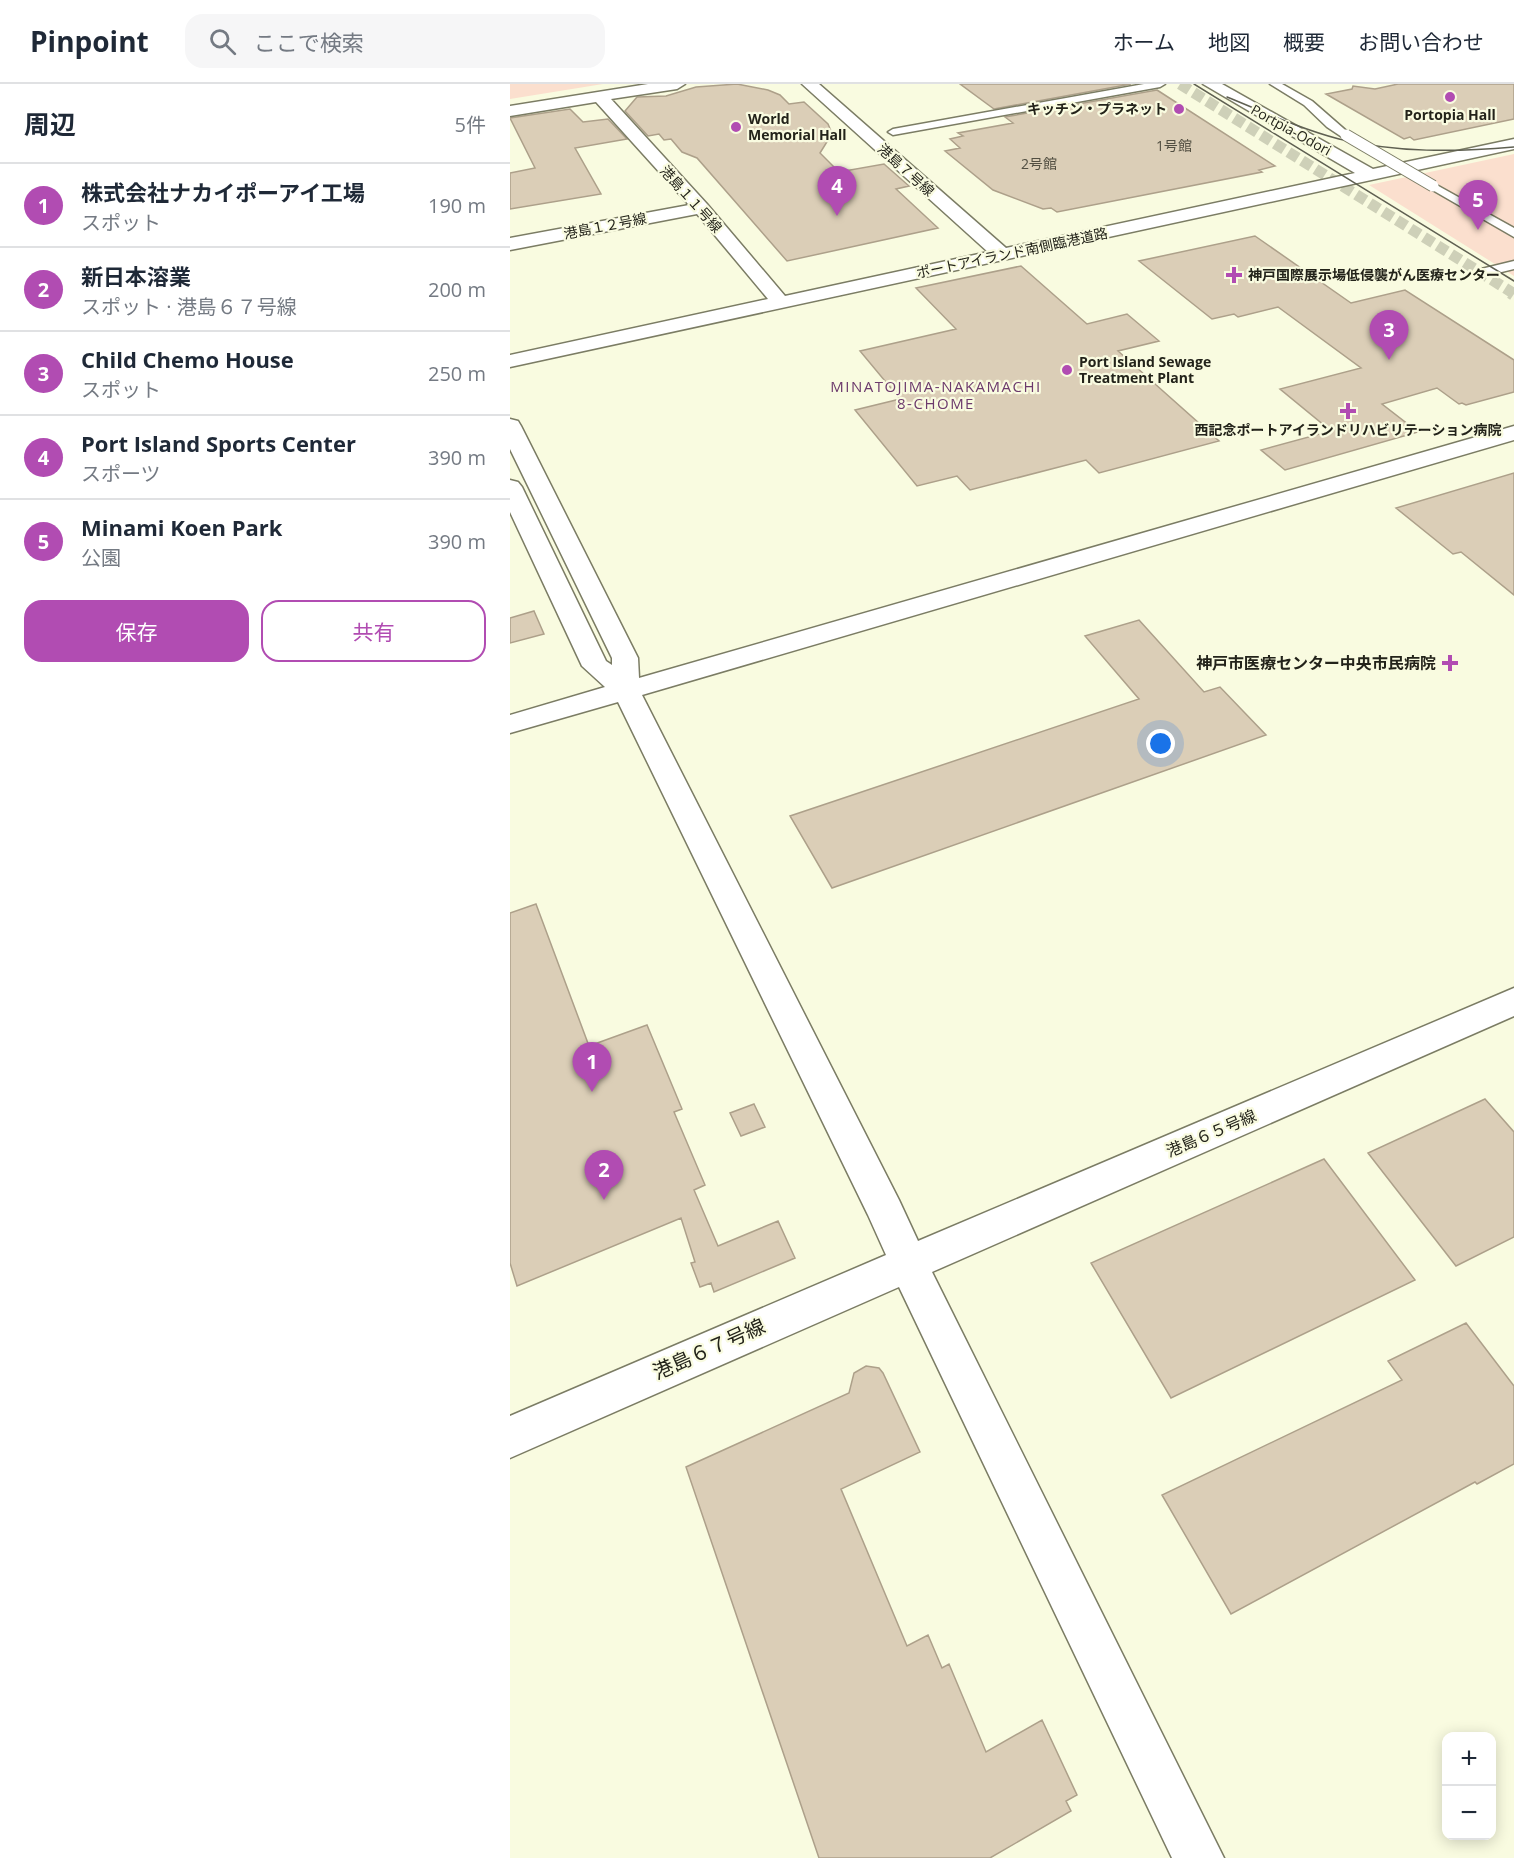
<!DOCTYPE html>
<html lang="ja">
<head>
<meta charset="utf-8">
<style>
  :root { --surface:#fff; --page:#f6f6f7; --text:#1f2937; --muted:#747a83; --line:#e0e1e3; --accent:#b14cb2 }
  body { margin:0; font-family:"Open Sans","Noto Sans JP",sans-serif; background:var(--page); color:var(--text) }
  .controls { position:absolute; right:18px; bottom:18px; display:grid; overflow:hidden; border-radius:12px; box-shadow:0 3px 15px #0003 }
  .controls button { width:54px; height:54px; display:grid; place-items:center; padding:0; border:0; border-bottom:2px solid var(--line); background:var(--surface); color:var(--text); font:30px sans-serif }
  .you { position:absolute; left:651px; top:660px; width:21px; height:21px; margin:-15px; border:4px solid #fff; border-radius:50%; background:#1a73e8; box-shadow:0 0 0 9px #1a73e833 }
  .badge { display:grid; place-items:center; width:39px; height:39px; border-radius:50%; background:var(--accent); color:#fff; font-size:20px; font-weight:700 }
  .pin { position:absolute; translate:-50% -50px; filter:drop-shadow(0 2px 3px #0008) }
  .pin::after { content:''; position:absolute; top:32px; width:21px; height:18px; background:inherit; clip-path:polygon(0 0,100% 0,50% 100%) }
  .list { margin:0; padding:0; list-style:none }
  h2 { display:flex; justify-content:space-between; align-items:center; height:78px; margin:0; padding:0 24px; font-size:26px }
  h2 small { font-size:20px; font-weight:400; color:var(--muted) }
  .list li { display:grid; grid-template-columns:39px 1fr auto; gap:18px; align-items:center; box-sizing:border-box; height:84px; padding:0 24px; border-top:2px solid var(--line) }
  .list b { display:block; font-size:22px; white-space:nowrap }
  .list p { margin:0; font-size:20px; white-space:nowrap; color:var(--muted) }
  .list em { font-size:20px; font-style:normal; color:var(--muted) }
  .actions { display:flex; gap:12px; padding:18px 24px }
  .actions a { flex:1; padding:14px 0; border:2px solid var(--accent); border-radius:18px; text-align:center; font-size:21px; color:var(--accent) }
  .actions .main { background:var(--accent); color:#fff }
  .icon { flex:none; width:33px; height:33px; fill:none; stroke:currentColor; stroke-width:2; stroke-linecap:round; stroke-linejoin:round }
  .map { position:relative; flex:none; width:1004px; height:1774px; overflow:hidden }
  header { display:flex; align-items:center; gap:36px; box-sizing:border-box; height:84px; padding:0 30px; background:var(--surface); border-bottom:2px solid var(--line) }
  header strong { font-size:28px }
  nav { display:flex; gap:33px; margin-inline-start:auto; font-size:21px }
  .search { width:420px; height:54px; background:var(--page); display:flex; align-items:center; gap:15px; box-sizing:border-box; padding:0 21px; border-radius:18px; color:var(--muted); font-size:22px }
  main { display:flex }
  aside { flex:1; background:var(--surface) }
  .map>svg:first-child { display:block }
  .green { fill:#fbdfce }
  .building { fill:#dbceb7; stroke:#ada08a; stroke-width:1.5 }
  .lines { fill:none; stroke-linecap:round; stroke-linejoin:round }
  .pedestrian-tunnel-far1 { stroke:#ced0b8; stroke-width:11; stroke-dasharray:11 5; stroke-linecap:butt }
  .pedestrian-tunnel { stroke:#ced0b8; stroke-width:14; stroke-dasharray:14 7; stroke-linecap:butt }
  .pedestrian-casing { stroke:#7b7c64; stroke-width:3 }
  .tertiary-casing { stroke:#7b7c64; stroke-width:3 }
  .pedestrian { fill:#fff; fill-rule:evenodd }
  .tertiary { fill:#fff; fill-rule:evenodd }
  .tram { stroke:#5f6052; stroke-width:1.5 }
  .pedestrian-bridge-casing { stroke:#7b7c64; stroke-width:13; stroke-linecap:butt }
  .pedestrian-bridge { stroke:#fff; stroke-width:11 }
  .poi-dot { fill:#b14cb2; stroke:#f9fbe0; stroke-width:2 }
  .labels { text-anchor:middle; stroke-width:4.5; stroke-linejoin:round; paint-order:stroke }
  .far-poi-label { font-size:14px; font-weight:bold; fill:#23231a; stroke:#f9fbe0; text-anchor:start }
  .far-street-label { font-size:14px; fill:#23231a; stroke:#f9fbe0 }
  .number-label { font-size:14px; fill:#514e41 }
  .far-neighbourhood-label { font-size:15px; letter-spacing:1.5px; fill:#6c3a6c; stroke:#f9fbe0 }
  .poi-label { font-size:16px; font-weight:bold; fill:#23231a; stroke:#f9fbe0; text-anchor:end }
  .street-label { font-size:16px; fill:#23231a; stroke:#f9fbe0 }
  .near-street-label { font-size:20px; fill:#23231a; stroke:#f9fbe0 }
</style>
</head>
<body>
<header>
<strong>Pinpoint</strong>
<div class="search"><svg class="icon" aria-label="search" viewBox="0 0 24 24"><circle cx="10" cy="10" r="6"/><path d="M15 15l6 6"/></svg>ここで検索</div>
<nav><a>ホーム</a><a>地図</a><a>概要</a><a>お問い合わせ</a></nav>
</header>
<main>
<aside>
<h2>周辺<small>5件</small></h2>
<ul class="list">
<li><span class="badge">1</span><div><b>株式会社ナカイポーアイ工場</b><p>スポット</p></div><em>190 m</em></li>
<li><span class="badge">2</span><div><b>新日本溶業</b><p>スポット · 港島６７号線</p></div><em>200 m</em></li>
<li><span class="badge">3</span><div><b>Child Chemo House</b><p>スポット</p></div><em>250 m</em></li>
<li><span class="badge">4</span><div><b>Port Island Sports Center</b><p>スポーツ</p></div><em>390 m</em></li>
<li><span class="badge">5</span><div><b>Minami Koen Park</b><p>公園</p></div><em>390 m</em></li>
</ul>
<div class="actions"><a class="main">保存</a><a>共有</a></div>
</aside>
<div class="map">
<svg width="1004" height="1774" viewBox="0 0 1004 1774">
  <rect width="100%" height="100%" fill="#f9fbe0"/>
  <!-- green -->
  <path class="green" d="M 0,0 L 93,0 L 0,15 Z
    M 1004,70 L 1004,192 L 859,101 Z"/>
  <!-- building -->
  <path class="building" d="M 227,0 L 258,6 L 270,11 L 279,20 L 294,18 L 318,40 L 321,47 L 320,53 L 310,69 L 329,88 L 374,80 L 399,102 L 386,105 L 428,144 L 277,177 L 187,74 L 172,68 L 161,55 L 154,56 L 149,50 L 138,52 L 115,27 L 127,13 L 156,12 L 186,3 Z
    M 450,0 L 621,0 L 484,25 Z
    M 888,0 L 1004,0 L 1004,35 L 904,56 L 900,53 L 894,55 L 816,10 L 842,5 L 843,2 L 865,5 Z
    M 647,6 L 765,82 L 749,86 L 752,88 L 547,128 L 541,124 L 533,125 L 483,106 L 435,67 L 450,64 L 440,55 L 453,52 L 448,49 L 503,39 L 495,33 Z
    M 60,25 L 73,38 L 98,35 L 117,55 L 65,64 L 91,110 L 0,125 L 0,89 L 25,84 L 0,34 Z
    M 745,152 L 841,219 L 895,206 L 1004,276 L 1004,308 L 956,321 L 952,319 L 949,320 L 927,304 L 872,320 L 908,348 L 775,386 L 751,366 L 821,347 L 770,305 L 851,284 L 768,223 L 728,233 L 724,230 L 702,235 L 629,177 Z
    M 511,182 L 577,240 L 617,230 L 649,257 L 608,267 L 709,357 L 589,389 L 576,376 L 460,406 L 447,392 L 407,402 L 345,326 L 390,315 L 350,267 L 446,245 L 406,204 Z
    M 1004,389 L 1004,511 L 951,468 L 943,470 L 886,424 Z
    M 24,527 L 34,550 L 0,559 L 0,534 Z
    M 629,536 L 694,608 L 710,603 L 756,651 L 322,804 L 280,732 L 629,615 L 575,552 Z
    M 26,820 L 79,962 L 137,941 L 172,1025 L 164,1028 L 195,1101 L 184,1106 L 208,1162 L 268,1137 L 285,1174 L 204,1208 L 201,1199 L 190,1203 L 181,1179 L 185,1178 L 171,1134 L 7,1202 L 0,1179 L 0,829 Z
    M 975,1015 L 1004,1048 L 1004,1153 L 946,1182 L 858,1069 Z
    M 244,1020 L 255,1043 L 231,1052 L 220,1029 Z
    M 814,1075 L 905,1196 L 661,1314 L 581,1179 Z
    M 956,1239 L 1004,1302 L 1004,1380 L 967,1400 L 965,1398 L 721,1530 L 652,1411 L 892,1296 L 878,1277 Z
    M 356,1282 L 369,1284 L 373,1289 L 410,1368 L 331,1405 L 397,1562 L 418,1551 L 432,1584 L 439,1580 L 476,1668 L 532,1636 L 567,1711 L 556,1717 L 561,1727 L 480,1774 L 309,1774 L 176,1383 L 339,1309 L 344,1289 Z"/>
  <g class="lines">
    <!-- pedestrian-tunnel-far1 -->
    <path class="pedestrian-tunnel-far1" d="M 670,0 L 1003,209"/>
    <!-- pedestrian-tunnel -->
    <path class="pedestrian-tunnel" d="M 1001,208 L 1004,210"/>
    <!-- pedestrian casing -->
    <g class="pedestrian-casing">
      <path id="pedestrian" d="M 634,0 L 655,0 L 650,3 L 383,51 L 378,48 L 383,45 Z
        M 760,0 L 772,0 L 802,17 L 841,51 L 832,53 L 817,43 L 794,21 Z
        M 923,99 L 1004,144 L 1004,153 L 919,104 L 919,100 Z
        M 1004,177 L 1004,185 L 971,193 L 965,189 L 967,186 Z"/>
    </g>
    <!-- tertiary casing -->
    <g class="tertiary-casing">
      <path id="tertiary" d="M 138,0 L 175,0 L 167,5 L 101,15 L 197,120 L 275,212 L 478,168 L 292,0 L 309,0 L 496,164 L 845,89 L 693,0 L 712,0 L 863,85 L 1004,55 L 1004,65 L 0,283 L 0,271 L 258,215 L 187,130 L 0,166 L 0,154 L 179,121 L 86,18 L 0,32 L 0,22 Z
        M 0,335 L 8,337 L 11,342 L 128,574 L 129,594 L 1004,342 L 1004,356 L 132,611 L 389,1116 L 408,1157 L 1004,904 L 1004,932 L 422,1188 L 714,1774 L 662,1774 L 389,1203 L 0,1374 L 0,1332 L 376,1171 L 358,1131 L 108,618 L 0,649 L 0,631 L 95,603 L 72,582 L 0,428 L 0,396 L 8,398 L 12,403 L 96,577 L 102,581 L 102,574 L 0,365 Z"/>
    </g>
    <!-- pedestrian -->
    <use href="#pedestrian" class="pedestrian"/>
    <!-- tertiary -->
    <use href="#tertiary" class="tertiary"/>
    <!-- tram -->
    <path class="tram" d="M 684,0 L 1004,197
      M 717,13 C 754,28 791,45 829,55 C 887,69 946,68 1004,63"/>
    <!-- pedestrian-bridge casing -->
    <g class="pedestrian-bridge-casing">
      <path id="pedestrian-bridge" d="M 836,51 L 923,102"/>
    </g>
    <!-- pedestrian-bridge -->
    <use href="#pedestrian-bridge" class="pedestrian-bridge"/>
  </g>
  <!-- markers -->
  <g class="poi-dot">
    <circle cx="940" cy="13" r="6"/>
    <circle cx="669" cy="25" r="6"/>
    <circle cx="226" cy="43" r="6"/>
    <path d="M721 182h6v6h6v6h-6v6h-6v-6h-6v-6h6z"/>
    <circle cx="557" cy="286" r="6"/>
    <path d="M835 318h6v6h6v6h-6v6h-6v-6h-6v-6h6z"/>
    <path d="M937 570h6v6h6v6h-6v6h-6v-6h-6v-6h6z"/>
  </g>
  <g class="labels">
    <!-- far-poi labels -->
    <g class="far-poi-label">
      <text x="657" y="30" text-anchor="end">キッチン・プラネット</text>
      <text x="940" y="36" text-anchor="middle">Portopia Hall</text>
      <text x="238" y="40">World<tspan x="238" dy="16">Memorial Hall</tspan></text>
      <text x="738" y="196">神戸国際展示場低侵襲がん医療センター</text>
      <text x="569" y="283">Port Island Sewage<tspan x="569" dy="16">Treatment Plant</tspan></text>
      <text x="838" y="351" text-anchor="middle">西記念ポートアイランドリハビリテーション病院</text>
    </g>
    <!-- far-street labels -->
    <g class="far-street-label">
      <text transform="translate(781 46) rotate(29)" y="5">Portpia-Odori</text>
      <text transform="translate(396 86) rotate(42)" y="5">港島７号線</text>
      <text transform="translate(181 115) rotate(48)" y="5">港島１１号線</text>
      <text transform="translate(95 142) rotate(-11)" y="5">港島１２号線</text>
      <text transform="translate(502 169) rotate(-12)" y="5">ポートアイランド南側臨港道路</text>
    </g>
    <!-- number labels -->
    <g class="number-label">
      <text x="664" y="67">1号館</text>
      <text x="529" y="85">2号館</text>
    </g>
    <!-- far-neighbourhood labels -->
    <g class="far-neighbourhood-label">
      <text x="426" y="308">MINATOJIMA-NAKAMACHI<tspan x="426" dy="17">8-CHOME</tspan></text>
    </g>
    <!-- poi labels -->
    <g class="poi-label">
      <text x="926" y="585">神戸市医療センター中央市民病院</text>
    </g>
    <!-- street labels -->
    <g class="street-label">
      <text transform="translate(701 1049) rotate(-23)" y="6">港島６５号線</text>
    </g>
    <!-- near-street labels -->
    <g class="near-street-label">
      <text transform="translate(199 1265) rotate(-24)" y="7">港島６７号線</text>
    </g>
  </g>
</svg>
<div class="controls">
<button>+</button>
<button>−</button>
</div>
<div class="you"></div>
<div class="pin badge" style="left:82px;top:1008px">1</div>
<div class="pin badge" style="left:94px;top:1116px">2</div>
<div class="pin badge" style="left:879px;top:276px">3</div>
<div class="pin badge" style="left:327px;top:132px">4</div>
<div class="pin badge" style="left:968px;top:146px">5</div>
</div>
</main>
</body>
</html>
